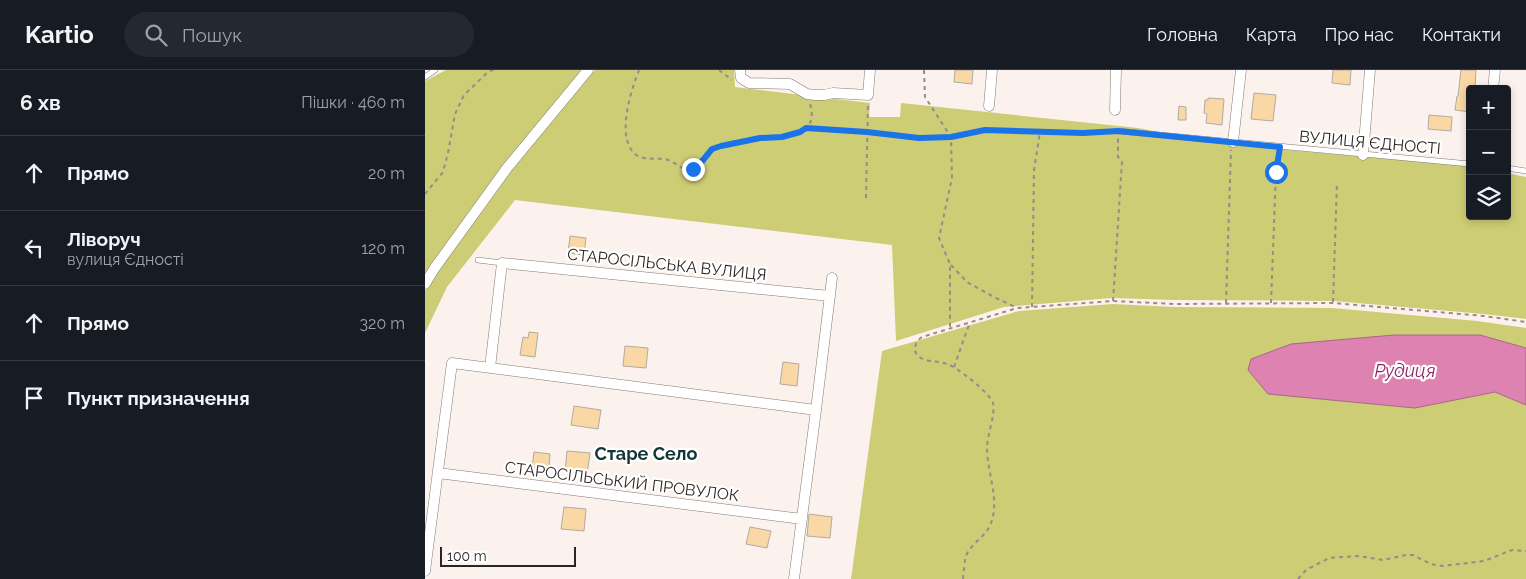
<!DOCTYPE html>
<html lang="uk">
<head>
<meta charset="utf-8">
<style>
  :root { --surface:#171b24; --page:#242831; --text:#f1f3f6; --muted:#9ea1a6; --line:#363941 }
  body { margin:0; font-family:Raleway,sans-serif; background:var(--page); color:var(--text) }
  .controls { position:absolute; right:15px; top:15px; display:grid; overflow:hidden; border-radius:5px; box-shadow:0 2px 8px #0003 }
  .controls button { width:45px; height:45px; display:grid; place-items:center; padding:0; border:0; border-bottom:1px solid var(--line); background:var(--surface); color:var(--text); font:25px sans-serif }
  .scale { position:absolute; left:15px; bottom:12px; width:136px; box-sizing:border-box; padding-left:5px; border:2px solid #2a2624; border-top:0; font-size:14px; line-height:18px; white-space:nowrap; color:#2a2624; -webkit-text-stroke:4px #fff; paint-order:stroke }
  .stop { position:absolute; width:15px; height:15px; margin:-11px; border:4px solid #1a73e8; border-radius:50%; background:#fff }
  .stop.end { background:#1a73e8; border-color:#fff; box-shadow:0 1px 5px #0008 }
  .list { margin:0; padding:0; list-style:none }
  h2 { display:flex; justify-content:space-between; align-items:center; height:65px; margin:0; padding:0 20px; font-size:21px }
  h2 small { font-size:16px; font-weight:400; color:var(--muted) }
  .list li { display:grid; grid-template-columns:32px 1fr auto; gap:15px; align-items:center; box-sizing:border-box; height:75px; padding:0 20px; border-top:1px solid var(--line) }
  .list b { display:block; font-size:19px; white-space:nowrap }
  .list p { margin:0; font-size:16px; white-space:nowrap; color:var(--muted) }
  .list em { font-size:16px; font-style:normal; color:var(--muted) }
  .icon { flex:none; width:28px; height:28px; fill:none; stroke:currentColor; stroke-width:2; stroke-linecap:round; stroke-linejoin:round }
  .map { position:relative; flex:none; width:1101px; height:509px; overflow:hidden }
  header { display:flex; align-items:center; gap:30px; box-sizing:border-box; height:70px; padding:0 25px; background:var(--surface); border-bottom:1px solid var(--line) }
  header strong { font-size:24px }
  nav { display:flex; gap:28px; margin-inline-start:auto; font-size:18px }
  .search { width:350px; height:45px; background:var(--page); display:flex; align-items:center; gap:12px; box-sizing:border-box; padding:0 18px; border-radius:28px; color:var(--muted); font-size:19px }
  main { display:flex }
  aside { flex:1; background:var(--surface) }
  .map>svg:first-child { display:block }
  .green { fill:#cdcd75 }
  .water { fill:#de82b2; stroke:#a86687 }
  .building { fill:#f9d8a5; stroke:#b0aba3 }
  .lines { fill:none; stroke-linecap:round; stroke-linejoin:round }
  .service-casing { stroke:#837a76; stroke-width:6 }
  .minor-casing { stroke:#837a76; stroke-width:11 }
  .path { stroke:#948d8a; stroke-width:2; stroke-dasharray:4 4; stroke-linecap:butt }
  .service { stroke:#fff; stroke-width:5 }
  .minor { stroke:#fff; stroke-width:10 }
  .route { stroke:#1a73e8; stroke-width:6 }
  .labels { text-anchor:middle; stroke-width:4.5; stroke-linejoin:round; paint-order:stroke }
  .street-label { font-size:16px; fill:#2a2624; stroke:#fff }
  .water-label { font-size:18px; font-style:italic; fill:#8d2263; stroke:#fff }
  .neighbourhood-label { font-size:18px; font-weight:bold; fill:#113436; stroke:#fff }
</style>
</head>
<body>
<header>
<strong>Kartio</strong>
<div class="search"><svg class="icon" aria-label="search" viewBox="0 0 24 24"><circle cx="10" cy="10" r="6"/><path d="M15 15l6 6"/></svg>Пошук</div>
<nav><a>Головна</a><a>Карта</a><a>Про нас</a><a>Контакти</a></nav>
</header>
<main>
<aside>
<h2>6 хв<small>Пішки · 460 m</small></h2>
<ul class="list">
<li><svg class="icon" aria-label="ahead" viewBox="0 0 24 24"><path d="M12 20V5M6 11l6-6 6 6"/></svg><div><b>Прямо</b></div><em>20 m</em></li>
<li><svg class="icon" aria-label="left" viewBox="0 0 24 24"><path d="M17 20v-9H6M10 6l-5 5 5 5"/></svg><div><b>Ліворуч</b><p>вулиця Єдності</p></div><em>120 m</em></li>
<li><svg class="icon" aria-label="ahead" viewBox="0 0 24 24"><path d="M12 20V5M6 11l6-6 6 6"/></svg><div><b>Прямо</b></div><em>320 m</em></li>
<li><svg class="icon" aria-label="arrive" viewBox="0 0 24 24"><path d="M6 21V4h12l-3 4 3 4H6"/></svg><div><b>Пункт призначення</b></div></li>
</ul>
</aside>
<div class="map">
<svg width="1101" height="509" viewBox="0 0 1101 509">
  <rect width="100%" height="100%" fill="#fcf2ed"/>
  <!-- green -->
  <path class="green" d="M 21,0 L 158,0 L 0,206 L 0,11 Z
    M 170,0 L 309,0 L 310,17 L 445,33 L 444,47 L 475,47 L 476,33 L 713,58 L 806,75 L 1045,96 L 1045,146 L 1082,146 L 1082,103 L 1101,107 L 1101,249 L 1059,244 L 909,231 L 749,230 L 687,228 L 579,237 L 471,271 L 467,175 L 90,130 L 22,217 L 0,263 L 0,221 L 8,209 L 84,102 Z
    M 688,234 L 750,237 L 907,238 L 1052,251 L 1101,258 L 1101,278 L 1055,265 L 989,338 L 1070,322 L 1101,335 L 1101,509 L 426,509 L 457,281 L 594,241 Z"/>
  <!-- water -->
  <path class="water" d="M 969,265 L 1055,265 L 1101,278 L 1101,335 L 1070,322 L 990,338 L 843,324 L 823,300 L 826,289 L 866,274 Z"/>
  <!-- building -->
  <path class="building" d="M 530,0 L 548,0 L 547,14 L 529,12 Z
    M 908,0 L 926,0 L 925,15 L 907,13 Z
    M 1036,0 L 1051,0 L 1050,16 L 1045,16 L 1045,42 L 1030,40 L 1032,26 L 1033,26 Z
    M 829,23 L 851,25 L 848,51 L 826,49 Z
    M 783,28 L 799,29 L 797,55 L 781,53 L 782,44 L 779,43 L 780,30 L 783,30 Z
    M 754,36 L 761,37 L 761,50 L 753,50 Z
    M 1004,45 L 1027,47 L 1026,61 L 1003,59 Z
    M 145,166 L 161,168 L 159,185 L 143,183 Z
    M 104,262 L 113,263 L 110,287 L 95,285 L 98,267 L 103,268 Z
    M 200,276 L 223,278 L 221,298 L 198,296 Z
    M 358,292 L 374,294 L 372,316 L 355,314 Z
    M 149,336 L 176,340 L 173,359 L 146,355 Z
    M 142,381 L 165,383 L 162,405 L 140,402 Z
    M 109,382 L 125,384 L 124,398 L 107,397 Z
    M 139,437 L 161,439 L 159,461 L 136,459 Z
    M 384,444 L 407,447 L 405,468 L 382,466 Z
    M 325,457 L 346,461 L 342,478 L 321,474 Z"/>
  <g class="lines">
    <!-- service casing -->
    <g class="service-casing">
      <path id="service" d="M 0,7 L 10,0
        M 693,61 L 1045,94
        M 1082,98 L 1101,101
        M 53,190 L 77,193"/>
    </g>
    <!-- minor casing -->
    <g class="minor-casing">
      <path id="minor" d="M 315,0 L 316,8 L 324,13 L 365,14 L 382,24 L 390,25 L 399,25 L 408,23 L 443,25 L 445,0
        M 1068,19 L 1070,0
        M 564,36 L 567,0
        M 690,40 L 691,0
        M 808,72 L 816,0
        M 938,85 L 945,0
        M 0,214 L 9,199 L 82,98 L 163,0
        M 65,298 L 77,193 L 405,226
        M 13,403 L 377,449
        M 0,501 L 27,293 L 391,340
        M 369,509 L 391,340 L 407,208"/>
    </g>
    <!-- path -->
    <path class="path" d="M 214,0 C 206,20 189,72 213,86 C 221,90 230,88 239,89 C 249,90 256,101 267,99 C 279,96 283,79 296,75 C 307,72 322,70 333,68 C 349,66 369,69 381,58 C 389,51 387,42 385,33
      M 294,0 L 307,10
      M 499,0 L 500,27 L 526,67 L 527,108 L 514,168 L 525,194 L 525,258
      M 381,58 L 442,62 L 494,68 L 526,67 L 560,60 L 658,63 L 685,61
      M 0,124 L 18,102 L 23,83 L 30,44 L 39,25 L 64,1 L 69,0
      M 441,128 L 443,35
      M 526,195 L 542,212 L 569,227 L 592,238
      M 688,231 L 697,92 L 693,87 L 693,67
      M 908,232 L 912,112
      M 801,233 L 806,80
      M 846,233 L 851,102 L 854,83
      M 607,237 L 609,100 L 615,62
      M 529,297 L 545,252
      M 538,509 C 539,502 539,493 541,486 C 546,473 561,467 566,453 C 575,429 562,403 562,378 C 562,366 571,342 568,333 C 565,323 532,297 522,294 C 514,291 503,292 496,288 C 486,283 490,271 497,267 L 592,238 L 688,231 L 749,234 L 908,233 L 1059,246 L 1101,252
      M 873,509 L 881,500 L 904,488 L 934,486 L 958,490 L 981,485 L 988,485 L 1006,494 L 1017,496 L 1059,491 L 1087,480 L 1101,481"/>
    <!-- service -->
    <use href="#service" class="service"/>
    <!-- minor -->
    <use href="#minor" class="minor"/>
  </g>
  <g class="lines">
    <!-- route -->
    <path class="route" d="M 268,99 L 274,95 L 287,79 L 296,76 L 335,68 L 357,67 L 375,62 L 381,58 L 442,62 L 494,68 L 526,67 L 560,60 L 658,63 L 693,61 L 855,77 L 851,102"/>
  </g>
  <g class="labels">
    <!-- street labels -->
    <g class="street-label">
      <text transform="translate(945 72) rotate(5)" y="6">ВУЛИЦЯ ЄДНОСТІ</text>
      <text transform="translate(242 194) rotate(6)" y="6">СТАРОСІЛЬСЬКА ВУЛИЦЯ</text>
      <text transform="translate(197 411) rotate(7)" y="6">СТАРОСІЛЬСЬКИЙ ПРОВУЛОК</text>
    </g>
    <!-- water labels -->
    <g class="water-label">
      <text x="980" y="307">Рудиця</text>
    </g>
    <!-- neighbourhood labels -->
    <g class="neighbourhood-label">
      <text x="221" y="390">Старе Село</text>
    </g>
  </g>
</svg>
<div class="controls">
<button>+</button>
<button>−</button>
<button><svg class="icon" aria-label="layers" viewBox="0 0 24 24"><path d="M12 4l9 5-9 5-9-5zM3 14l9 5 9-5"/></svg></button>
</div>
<div class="scale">100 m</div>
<div class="stop" style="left:851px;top:102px"></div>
<div class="stop end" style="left:268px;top:99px"></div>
</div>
</main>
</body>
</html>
